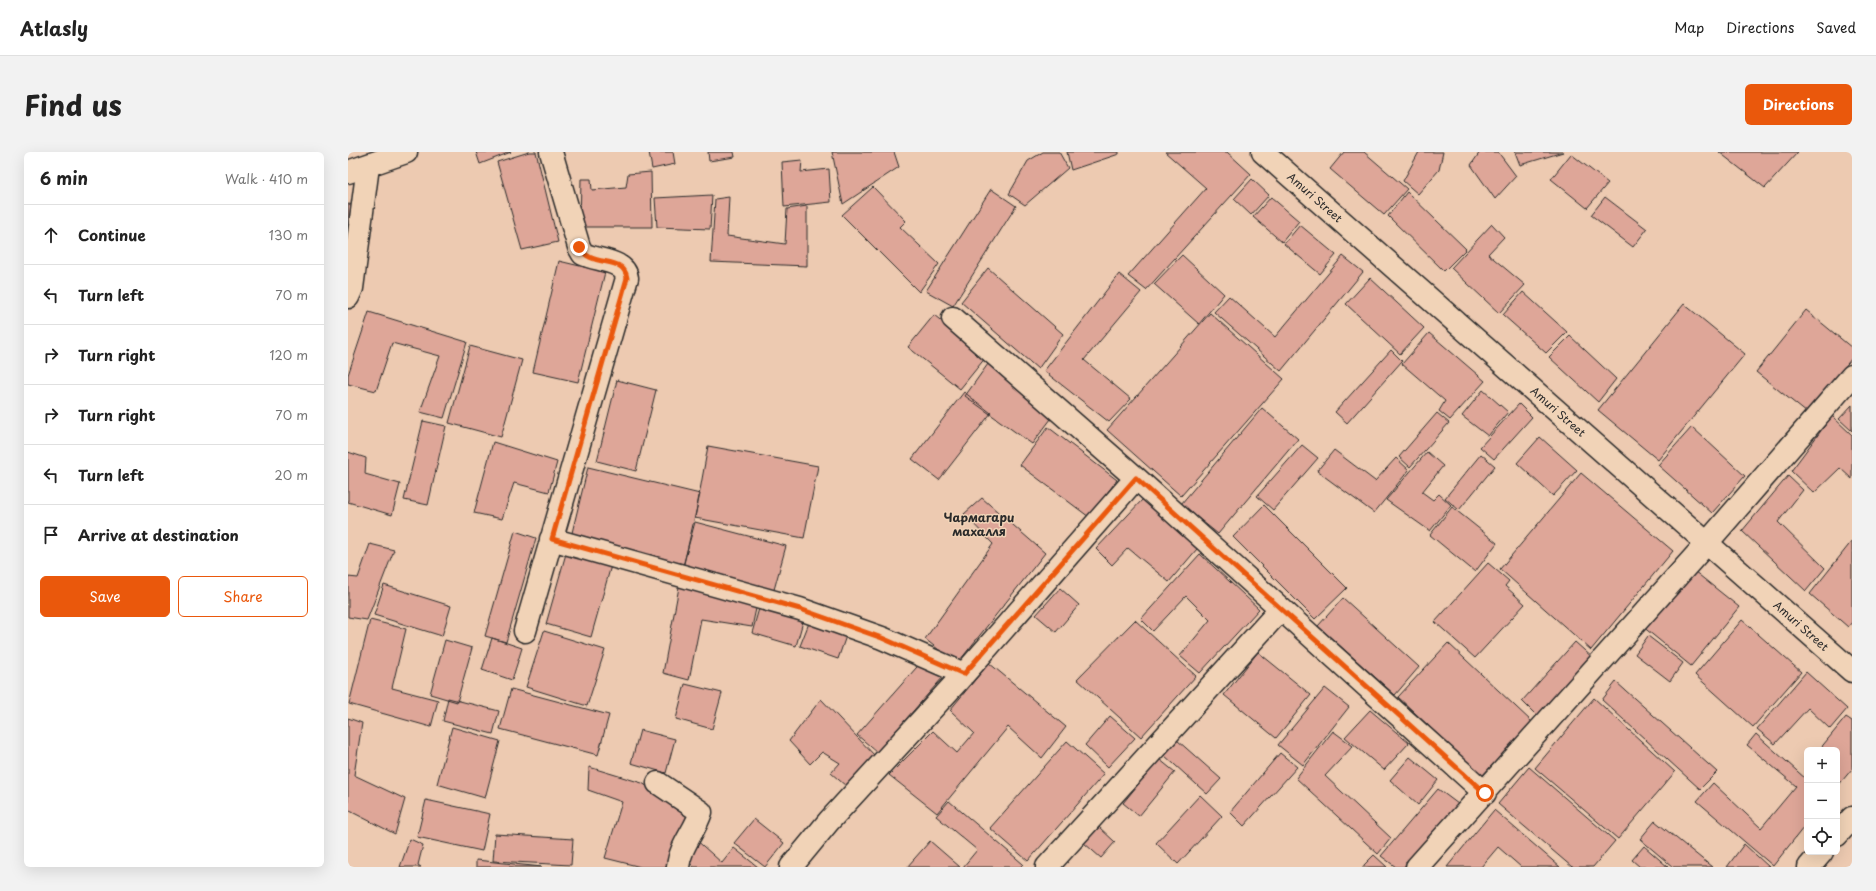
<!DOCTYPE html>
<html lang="en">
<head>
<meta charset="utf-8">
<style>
  :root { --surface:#fff; --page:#f2f2f2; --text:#222; --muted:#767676; --line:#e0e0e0; --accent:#ea580c }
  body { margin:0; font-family:"Playpen Sans",sans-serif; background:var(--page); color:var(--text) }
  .controls { position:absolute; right:12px; bottom:12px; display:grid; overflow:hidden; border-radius:6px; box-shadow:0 4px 16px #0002 }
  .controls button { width:36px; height:36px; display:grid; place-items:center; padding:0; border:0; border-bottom:1px solid var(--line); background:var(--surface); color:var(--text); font:20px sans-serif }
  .stop { position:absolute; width:12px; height:12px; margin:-9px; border:3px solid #ea580c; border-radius:50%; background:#fff }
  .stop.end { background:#ea580c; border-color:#fff; box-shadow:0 1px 4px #0008 }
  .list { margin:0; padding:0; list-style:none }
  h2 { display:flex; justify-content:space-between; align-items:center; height:52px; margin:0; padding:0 16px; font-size:17px }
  h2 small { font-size:13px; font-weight:400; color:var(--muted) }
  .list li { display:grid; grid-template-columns:26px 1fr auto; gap:12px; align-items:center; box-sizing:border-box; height:60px; padding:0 16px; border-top:1px solid var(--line) }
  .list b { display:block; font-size:15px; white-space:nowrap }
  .list em { font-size:13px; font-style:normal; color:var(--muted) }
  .actions { display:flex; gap:8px; padding:12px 16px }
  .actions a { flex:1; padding:9px 0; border:1px solid var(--accent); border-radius:6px; text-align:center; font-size:14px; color:var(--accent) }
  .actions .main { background:var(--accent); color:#fff }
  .icon { flex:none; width:22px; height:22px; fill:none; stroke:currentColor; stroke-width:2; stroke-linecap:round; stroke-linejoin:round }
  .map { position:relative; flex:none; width:1504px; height:715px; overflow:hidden; border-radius:6px }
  header { display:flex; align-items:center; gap:24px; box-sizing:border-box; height:56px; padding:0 20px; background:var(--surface); border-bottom:1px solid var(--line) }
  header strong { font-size:19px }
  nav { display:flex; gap:22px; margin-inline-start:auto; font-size:14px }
  .intro { display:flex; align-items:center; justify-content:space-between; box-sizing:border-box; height:96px; padding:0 24px }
  h1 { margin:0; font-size:28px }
  .button { padding:10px 18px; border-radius:6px; background:var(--accent); color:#fff; font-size:14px; font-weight:700 }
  main { display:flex; gap:24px; padding:0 24px }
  aside { flex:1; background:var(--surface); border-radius:6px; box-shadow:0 4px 16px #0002 }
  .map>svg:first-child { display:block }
  .building { fill:#dea698; stroke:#2b2b2b }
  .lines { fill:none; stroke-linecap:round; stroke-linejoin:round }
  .minor-casing { stroke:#2b2b2b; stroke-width:25 }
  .tertiary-casing { stroke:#2b2b2b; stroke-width:25 }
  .minor { stroke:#f1d3b7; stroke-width:22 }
  .tertiary { stroke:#f1d3b7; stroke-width:22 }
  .route { stroke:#ea580c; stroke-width:5 }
  .labels { text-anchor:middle; stroke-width:3; stroke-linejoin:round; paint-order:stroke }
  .street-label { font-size:11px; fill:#2b2b2b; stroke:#f1d3b7 }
  .neighbourhood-label { font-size:12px; font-weight:bold; fill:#2b2b2b; stroke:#f1d3b7 }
</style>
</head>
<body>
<header>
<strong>Atlasly</strong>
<nav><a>Map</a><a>Directions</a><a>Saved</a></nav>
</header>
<div class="intro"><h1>Find us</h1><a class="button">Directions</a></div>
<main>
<aside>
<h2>6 min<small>Walk · 410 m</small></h2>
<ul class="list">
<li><svg class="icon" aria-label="ahead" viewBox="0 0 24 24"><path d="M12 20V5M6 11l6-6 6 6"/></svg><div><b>Continue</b></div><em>130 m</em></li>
<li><svg class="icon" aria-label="left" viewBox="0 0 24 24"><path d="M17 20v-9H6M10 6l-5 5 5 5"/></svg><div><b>Turn left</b></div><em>70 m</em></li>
<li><svg class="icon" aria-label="right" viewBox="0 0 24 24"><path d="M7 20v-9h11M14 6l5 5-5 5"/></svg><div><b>Turn right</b></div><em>120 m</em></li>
<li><svg class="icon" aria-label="right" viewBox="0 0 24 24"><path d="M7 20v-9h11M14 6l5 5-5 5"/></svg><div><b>Turn right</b></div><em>70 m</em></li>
<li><svg class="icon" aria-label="left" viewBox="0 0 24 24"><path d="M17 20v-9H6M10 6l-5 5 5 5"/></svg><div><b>Turn left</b></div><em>20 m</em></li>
<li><svg class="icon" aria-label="arrive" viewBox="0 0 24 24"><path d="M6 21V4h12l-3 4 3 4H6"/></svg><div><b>Arrive at destination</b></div></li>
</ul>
<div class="actions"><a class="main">Save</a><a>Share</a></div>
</aside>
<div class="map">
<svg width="1504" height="715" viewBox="0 0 1504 715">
  <rect width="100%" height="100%" fill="#edcab1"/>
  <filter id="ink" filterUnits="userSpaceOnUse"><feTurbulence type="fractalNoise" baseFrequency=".025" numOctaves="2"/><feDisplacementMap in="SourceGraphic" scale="8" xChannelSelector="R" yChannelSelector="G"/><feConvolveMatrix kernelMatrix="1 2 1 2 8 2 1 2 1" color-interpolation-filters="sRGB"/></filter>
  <g filter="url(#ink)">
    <!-- building -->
    <path class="building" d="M 128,0 L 163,0 L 132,12 Z
      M 181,0 L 188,0 L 210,90 L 174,98 L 149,10 Z
      M 301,0 L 325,0 L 327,12 L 304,17 Z
      M 360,0 L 386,0 L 387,5 L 361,9 Z
      M 484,0 L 546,0 L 551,15 L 495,52 Z
      M 695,0 L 711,0 L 720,16 L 677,53 L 661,42 L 680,9 Z
      M 719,0 L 771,0 L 771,2 L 723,18 Z
      M 817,0 L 879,0 L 903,22 L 798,138 L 780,124 L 858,36 Z
      M 996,0 L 1016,0 L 1059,37 L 1036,63 L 982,17 Z
      M 1071,0 L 1095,0 L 1091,18 L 1070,42 L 1055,29 Z
      M 1132,0 L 1150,0 L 1168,24 L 1147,47 L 1123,13 Z
      M 1167,0 L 1215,0 L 1172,13 Z
      M 1371,0 L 1450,0 L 1417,36 Z
      M 1223,2 L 1260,31 L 1239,56 L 1203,27 Z
      M 454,8 L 453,20 L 481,17 L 483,50 L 436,55 L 434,10 Z
      M 303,20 L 304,75 L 232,75 L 233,27 L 243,27 L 244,38 L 278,35 L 280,22 Z
      M 904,27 L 921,43 L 903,63 L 886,47 Z
      M 525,35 L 558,69 L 552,75 L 591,112 L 571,140 L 494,63 Z
      M 643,37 L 668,54 L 605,154 L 578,139 Z
      M 1059,40 L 1118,97 L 1096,119 L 1040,64 Z
      M 364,43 L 362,77 L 309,75 L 307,46 Z
      M 381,45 L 379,84 L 437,92 L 439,57 L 459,54 L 459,114 L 363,110 L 367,47 Z
      M 923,45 L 951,69 L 934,90 L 905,65 Z
      M 1257,45 L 1299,77 L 1285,95 L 1243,63 Z
      M 0,52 L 8,53 L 2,81 L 0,80 Z
      M 1144,72 L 1156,85 L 1140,102 L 1177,133 L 1151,161 L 1103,116 Z
      M 952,73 L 988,103 L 972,122 L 936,92 Z
      M 834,103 L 876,142 L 851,172 L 806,132 Z
      M 995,104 L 1015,120 L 933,219 L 866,160 L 881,144 L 927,185 Z
      M 211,109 L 257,120 L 230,230 L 185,220 Z
      M 640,116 L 715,182 L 690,217 L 613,150 Z
      M 771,122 L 793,140 L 736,208 L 783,247 L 761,270 L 696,219 Z
      M 1022,126 L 1076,176 L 1052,202 L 998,152 Z
      M 1175,140 L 1219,180 L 1198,201 L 1155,163 Z
      M 1336,152 L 1397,202 L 1310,308 L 1250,258 Z
      M 1458,158 L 1504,196 L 1504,206 L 1459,261 L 1408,220 Z
      M 21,160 L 119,190 L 96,266 L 72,260 L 92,204 L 44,191 L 28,239 L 0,232 L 0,223 Z
      M 862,161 L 936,227 L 833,344 L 759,278 Z
      M 586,163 L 638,205 L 612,237 L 560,195 Z
      M 1081,181 L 1137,229 L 1102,268 L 1091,259 L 1097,249 L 1054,212 Z
      M 1222,184 L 1268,227 L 1250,250 L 1201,205 Z
      M 122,194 L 174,208 L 153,285 L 101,271 Z
      M 1043,198 L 1054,209 L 999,271 L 987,260 Z
      M 640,212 L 703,267 L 684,292 L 617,244 Z
      M 269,228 L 308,238 L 288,319 L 249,309 Z
      M 1135,238 L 1160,260 L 1140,284 L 1114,264 Z
      M 616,240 L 643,261 L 591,328 L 564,307 Z
      M 1171,252 L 1184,265 L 1146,307 L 1132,295 Z
      M 1504,253 L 1504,279 L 1491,267 Z
      M 914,256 L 950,287 L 870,382 L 833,352 Z
      M 1089,261 L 1101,271 L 1062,315 L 1051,305 Z
      M 1484,264 L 1504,283 L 1504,327 L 1492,316 L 1466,341 L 1443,319 Z
      M 75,269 L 98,274 L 80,353 L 56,348 Z
      M 700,275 L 769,328 L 741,365 L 672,313 Z
      M 1344,275 L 1397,324 L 1364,361 L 1310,313 Z
      M 1192,285 L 1229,318 L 1205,344 L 1169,311 Z
      M 145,290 L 209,310 L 201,340 L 166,331 L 154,367 L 126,361 Z
      M 954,293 L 970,306 L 925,358 L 909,344 Z
      M 360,294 L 470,314 L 456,386 L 347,366 Z
      M 986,298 L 1027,329 L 1048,306 L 1061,318 L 1026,361 L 969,319 Z
      M 0,300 L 18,306 L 17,322 L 52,332 L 44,363 L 0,350 Z
      M 1079,300 L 1095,314 L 1074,340 L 1085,348 L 1091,342 L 1103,353 L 1082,379 L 1038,348 Z
      M 1133,302 L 1147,314 L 1111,358 L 1097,346 Z
      M 240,315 L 352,342 L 335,416 L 222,389 Z
      M 1233,321 L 1325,399 L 1243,498 L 1152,417 Z
      M 1440,324 L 1455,338 L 1430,370 L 1477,416 L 1458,439 L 1394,379 Z
      M 634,346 L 697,401 L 609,512 L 577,487 L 645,392 L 616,362 Z
      M 795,347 L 849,397 L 821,430 L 780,396 L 764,413 L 748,397 Z
      M 916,353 L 999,436 L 967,467 L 885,385 Z
      M 1104,355 L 1149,391 L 1127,420 L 1082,383 Z
      M 347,370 L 438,394 L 424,445 L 333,421 Z
      M 167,379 L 188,386 L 158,490 L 137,484 Z
      M 1504,389 L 1504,470 L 1500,475 L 1462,442 Z
      M 22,392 L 46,398 L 19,468 L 0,465 L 0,425 L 10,426 Z
      M 219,398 L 264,410 L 243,485 L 198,472 Z
      M 852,402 L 911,457 L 852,521 L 832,504 L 862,468 L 838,444 L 805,479 L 793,467 Z
      M 1140,411 L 1161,429 L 1157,434 L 1177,452 L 1127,506 L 1087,470 Z
      M 1341,415 L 1391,455 L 1343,514 L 1294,474 Z
      M 36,433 L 103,454 L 94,484 L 26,463 Z
      M 331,435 L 409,452 L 404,475 L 353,467 L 341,528 L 315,521 Z
      M 712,436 L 731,453 L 708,480 L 688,463 Z
      M 995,446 L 1071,515 L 1047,543 L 970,474 Z
      M 412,453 L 456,466 L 448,494 L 404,481 Z
      M 22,468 L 58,477 L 44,536 L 90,548 L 83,575 L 1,552 Z
      M 787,468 L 848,524 L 793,585 L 729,527 Z
      M 1394,468 L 1453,520 L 1405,575 L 1347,523 Z
      M 461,471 L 498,484 L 490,507 L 452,494 Z
      M 196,479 L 257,498 L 239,554 L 178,535 Z
      M 1300,484 L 1335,511 L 1322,529 L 1287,502 Z
      M 144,486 L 174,496 L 164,528 L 134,518 Z
      M 97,488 L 124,496 L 109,550 L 82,542 Z
      M 1227,490 L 1246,507 L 1192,567 L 1174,549 Z
      M 1100,491 L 1184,570 L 1134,624 L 1050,545 Z
      M 910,500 L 963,543 L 928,586 L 876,543 Z
      M 576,507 L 596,524 L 529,600 L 509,583 Z
      M 641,511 L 718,575 L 694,606 L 660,575 L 589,661 L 541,623 L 585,579 L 609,601 L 626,581 L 602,558 Z
      M 1458,520 L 1499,557 L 1482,577 L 1460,556 L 1427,592 L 1409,577 Z
      M 1268,530 L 1369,620 L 1352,637 L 1254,548 Z
      M 337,532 L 374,541 L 364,577 L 328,567 Z
      M 977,536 L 1001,555 L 955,613 L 930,593 Z
      M 163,537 L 261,563 L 250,603 L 152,577 Z
      M 100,546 L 151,559 L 145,582 L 95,569 Z
      M 1246,546 L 1327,620 L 1270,687 L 1187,616 Z
      M 473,547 L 528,605 L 498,634 L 483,621 L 492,611 L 474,600 L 462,612 L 441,589 Z
      M 1022,558 L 1061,591 L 1036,618 L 997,585 Z
      M 762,564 L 787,586 L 760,615 L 737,593 Z
      M 1498,565 L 1504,569 L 1504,617 L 1489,635 L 1489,598 L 1471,598 Z
      M 0,566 L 14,571 L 6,623 L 57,647 L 47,682 L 0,658 Z
      M 104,575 L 152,589 L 137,646 L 89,632 Z
      M 292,578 L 327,587 L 318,621 L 283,611 Z
      M 985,579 L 1005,594 L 977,624 L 1043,686 L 1030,702 L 948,626 Z
      M 1408,582 L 1459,628 L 1459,671 L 1425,714 L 1349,649 L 1365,631 L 1413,676 L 1448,634 L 1399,593 Z
      M 829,588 L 873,627 L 859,642 L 816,603 Z
      M 719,589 L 756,622 L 680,709 L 642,676 Z
      M 932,601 L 949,615 L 896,674 L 882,660 Z
      M 1062,605 L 1090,628 L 1070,653 L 1042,628 Z
      M 811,607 L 827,620 L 791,664 L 775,651 Z
      M 241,615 L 294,631 L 344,663 L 325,715 L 293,715 L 257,706 L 274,650 L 240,638 Z
      M 1181,615 L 1267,689 L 1245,715 L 1224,715 L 1150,652 Z
      M 1090,637 L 1110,652 L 1056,715 L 1048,715 L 1033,704 Z
      M 852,643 L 874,664 L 830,712 L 808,691 Z
      M 78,648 L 142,662 L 134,699 L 69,685 Z
      M 601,649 L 675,712 L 672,715 L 615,715 L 629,698 L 588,664 Z
      M 1146,658 L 1212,715 L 1173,715 L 1150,695 L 1133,715 L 1099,715 Z
      M 406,667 L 436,691 L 417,715 L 386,691 Z
      M 1307,669 L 1364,715 L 1325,715 L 1292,687 Z
      M 751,675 L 767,690 L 753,706 L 736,691 Z
      M 147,682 L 225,687 L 223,713 L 145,709 Z
      M 346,686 L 374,711 L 386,696 L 410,715 L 346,715 L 333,703 Z
      M 62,687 L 75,693 L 70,713 L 73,715 L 52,715 Z
      M 582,689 L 612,715 L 559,715 Z
      M 1396,692 L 1421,715 L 1379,715 Z
      M 1296,694 L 1320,715 L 1292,715 L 1284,708 Z
      M 1026,703 L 1039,715 L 1014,715 Z
      M 128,708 L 194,715 L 128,715 Z"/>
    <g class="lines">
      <!-- minor casing -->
      <g class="minor-casing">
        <path id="minor" d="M 0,145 L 4,136 L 20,14
          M 605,166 L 788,326 L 1137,641
          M 203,387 L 452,457 L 534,486 L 616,522
          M 177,479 L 279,126 C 277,108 250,109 235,102 L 231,95 L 203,0
          M 310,631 L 353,660 C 347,679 332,694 330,715
          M 1489,683 L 1504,666
          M 443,715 L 481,669 L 616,522 L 788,326
          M 699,715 L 933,457
          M 1069,715 L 1358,392 L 1504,224
          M 1461,715 L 1474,700"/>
      </g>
      <!-- tertiary casing -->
      <g class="tertiary-casing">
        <g id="tertiary">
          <path id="s1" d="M 915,0 L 1504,519"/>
          <path d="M 0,20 L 58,0"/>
        </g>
      </g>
      <!-- minor -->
      <use href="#minor" class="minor"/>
      <!-- tertiary -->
      <use href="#tertiary" class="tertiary"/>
    </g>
  </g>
  <g class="lines" filter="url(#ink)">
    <!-- route -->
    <path class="route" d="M 231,95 C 243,117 276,102 279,126 L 204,387 L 452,457 L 534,486 L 616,522 L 788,326 L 1137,641"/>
  </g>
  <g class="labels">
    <!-- street labels -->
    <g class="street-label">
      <text dy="4" stroke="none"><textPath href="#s1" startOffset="69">Amuri Street</textPath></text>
      <text dy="4" stroke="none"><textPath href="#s1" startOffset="393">Amuri Street</textPath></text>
      <text dy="4" stroke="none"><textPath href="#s1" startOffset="717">Amuri Street</textPath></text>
    </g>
    <!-- neighbourhood labels -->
    <g class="neighbourhood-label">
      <text x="631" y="370">Чармагари<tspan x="631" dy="14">махалля</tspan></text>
    </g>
  </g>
</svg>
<div class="controls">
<button>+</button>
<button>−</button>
<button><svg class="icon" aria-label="locate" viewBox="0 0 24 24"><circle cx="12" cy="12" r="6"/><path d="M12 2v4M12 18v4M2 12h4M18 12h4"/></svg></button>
</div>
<div class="stop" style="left:1137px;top:641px"></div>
<div class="stop end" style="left:231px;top:95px"></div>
</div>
</main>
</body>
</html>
